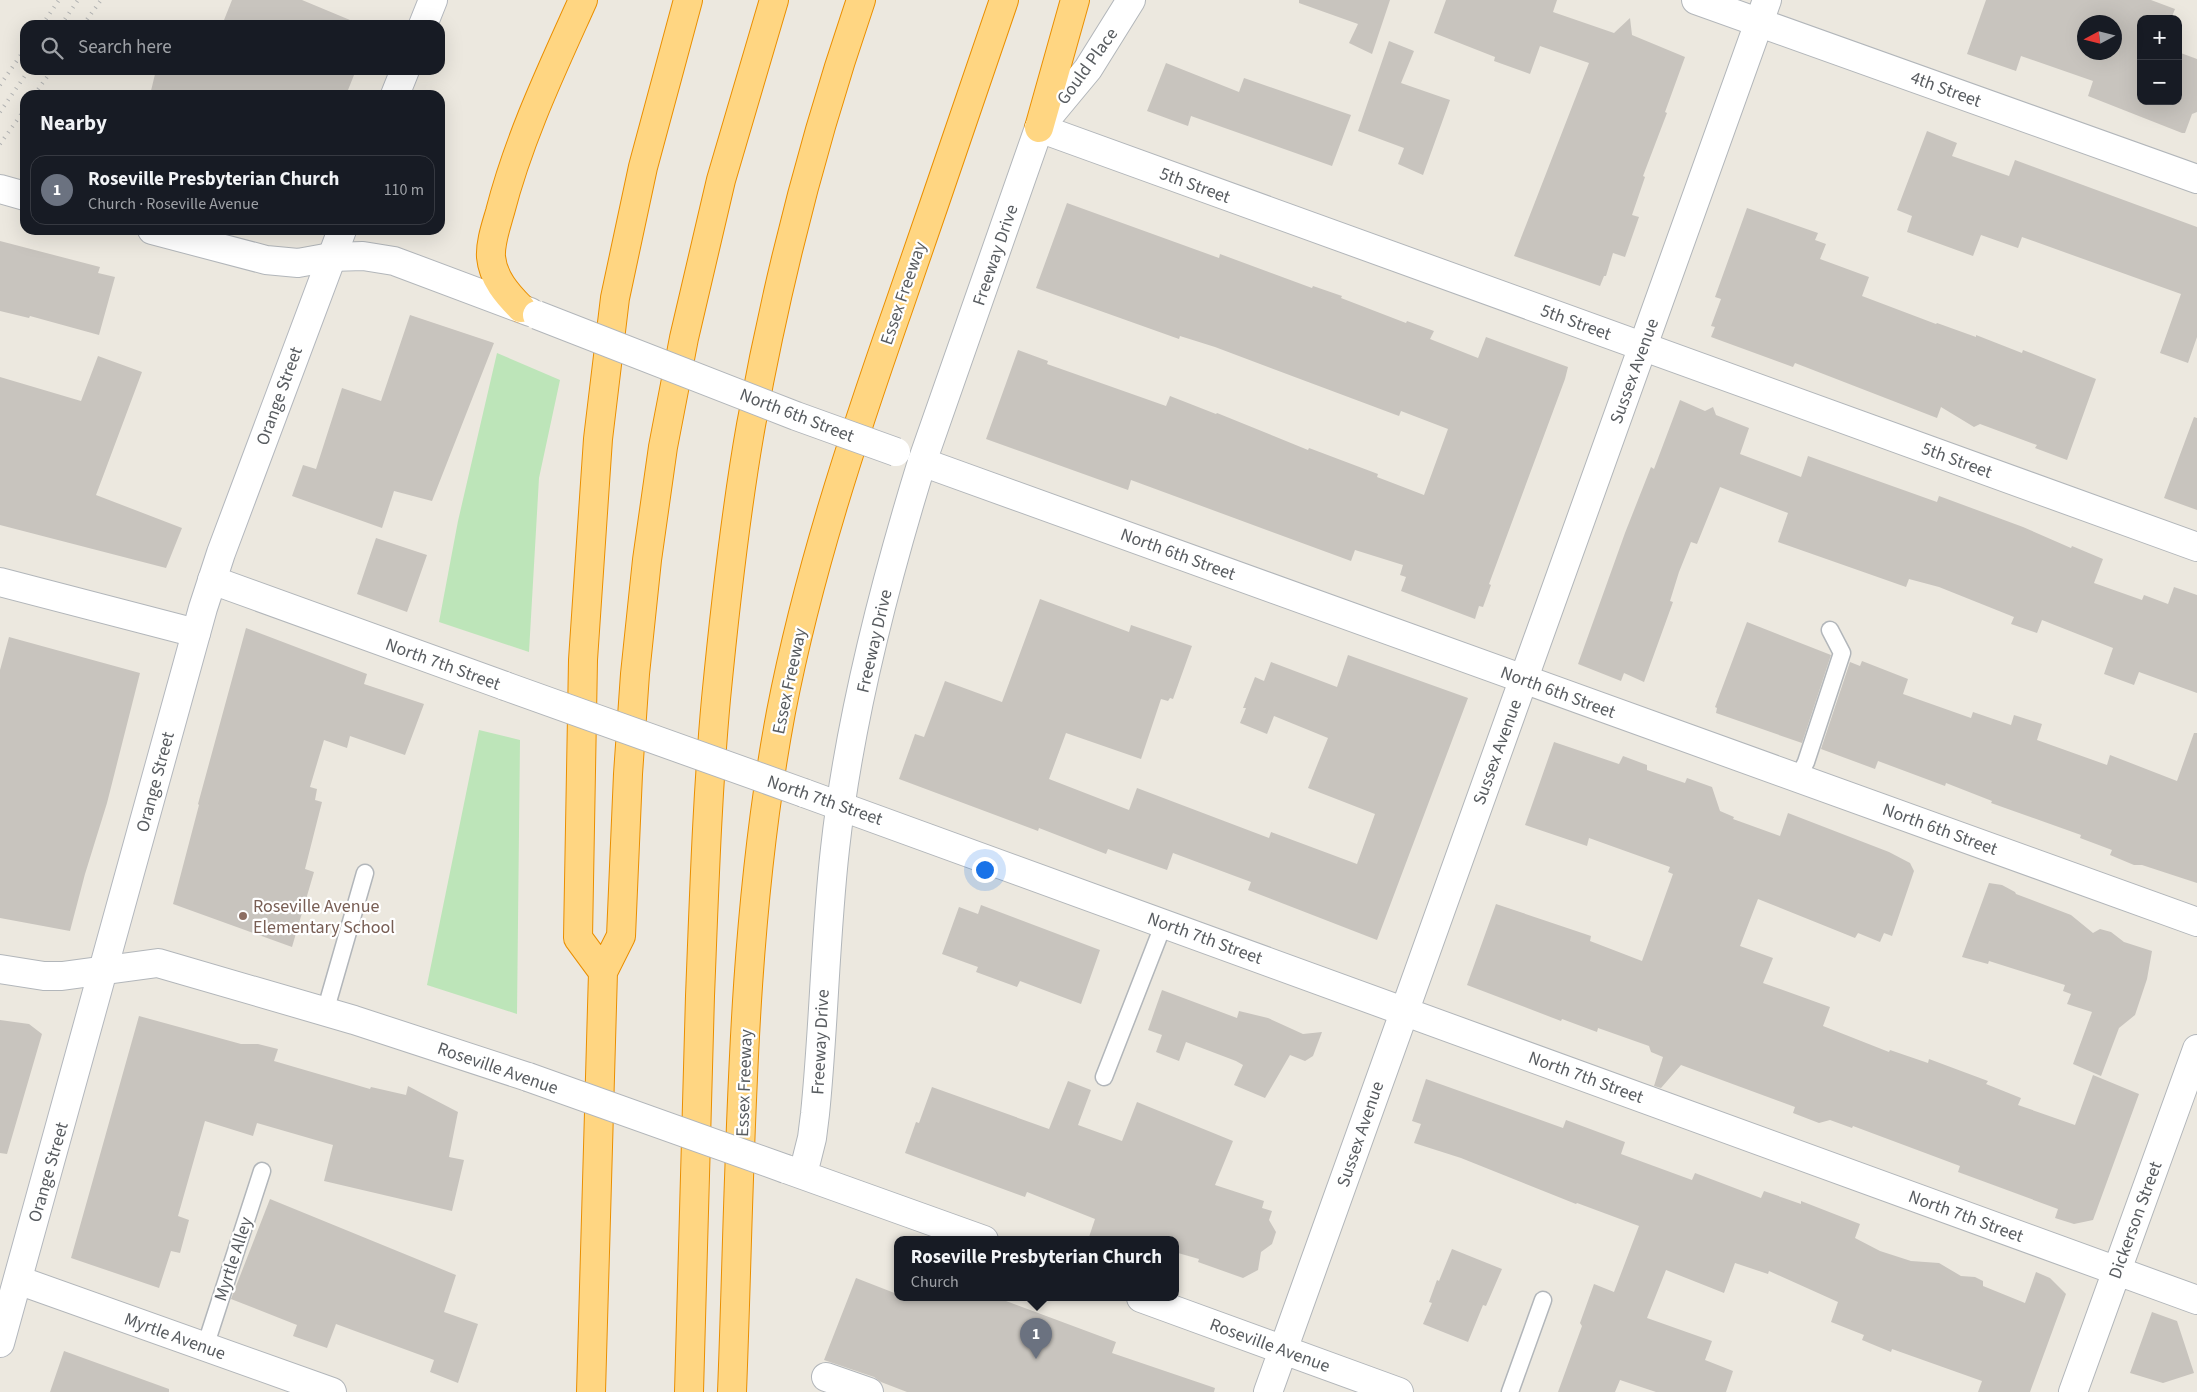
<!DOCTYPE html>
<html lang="en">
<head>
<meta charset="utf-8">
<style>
  :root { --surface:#171b24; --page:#242831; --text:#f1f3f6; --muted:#9ea1a6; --line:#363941; --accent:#ea580c }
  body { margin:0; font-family:"Source Sans 3",sans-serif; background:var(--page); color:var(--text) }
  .controls { position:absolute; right:15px; top:15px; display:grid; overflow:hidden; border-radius:10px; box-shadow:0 5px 20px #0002 }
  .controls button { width:45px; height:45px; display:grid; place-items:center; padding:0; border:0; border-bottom:1px solid var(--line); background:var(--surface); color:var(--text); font:25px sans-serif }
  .compass { position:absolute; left:2077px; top:15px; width:45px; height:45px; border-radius:50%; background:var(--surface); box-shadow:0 5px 20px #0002; rotate:263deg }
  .you { position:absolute; left:984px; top:869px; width:18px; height:18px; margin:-12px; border:4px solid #fff; border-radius:50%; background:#1a73e8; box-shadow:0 0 0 8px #1a73e833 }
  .badge { display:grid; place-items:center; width:32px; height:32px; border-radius:50%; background:var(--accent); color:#fff; font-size:16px; font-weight:700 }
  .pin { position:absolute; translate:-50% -41px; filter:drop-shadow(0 1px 2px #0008) }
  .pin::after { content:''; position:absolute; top:26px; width:18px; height:15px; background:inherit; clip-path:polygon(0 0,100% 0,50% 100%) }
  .popup { position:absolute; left:894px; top:1236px; width:285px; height:65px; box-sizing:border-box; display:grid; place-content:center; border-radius:10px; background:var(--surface); filter:drop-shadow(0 1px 4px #0005); font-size:16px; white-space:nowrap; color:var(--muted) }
  .popup b { font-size:19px; color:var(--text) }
  .popup::after { content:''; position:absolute; left:50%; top:100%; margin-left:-10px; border:10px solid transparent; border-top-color:var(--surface) }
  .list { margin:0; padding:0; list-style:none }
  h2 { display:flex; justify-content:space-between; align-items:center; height:65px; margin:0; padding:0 20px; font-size:21px }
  h2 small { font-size:16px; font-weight:400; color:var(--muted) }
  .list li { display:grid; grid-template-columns:32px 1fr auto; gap:15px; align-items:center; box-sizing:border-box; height:70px; margin:0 10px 10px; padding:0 10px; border:1px solid var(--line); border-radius:15px }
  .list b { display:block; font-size:19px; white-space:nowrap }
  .list p { margin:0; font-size:16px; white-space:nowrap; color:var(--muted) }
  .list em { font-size:16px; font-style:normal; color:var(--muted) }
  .icon { flex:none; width:28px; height:28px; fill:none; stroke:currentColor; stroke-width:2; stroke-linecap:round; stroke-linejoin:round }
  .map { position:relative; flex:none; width:2197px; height:1392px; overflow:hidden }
  .search { position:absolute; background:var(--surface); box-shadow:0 5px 20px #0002; left:20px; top:20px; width:425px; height:55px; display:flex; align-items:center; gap:12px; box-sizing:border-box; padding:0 18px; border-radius:15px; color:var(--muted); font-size:19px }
  .panel { position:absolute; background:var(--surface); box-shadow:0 5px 20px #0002; left:20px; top:90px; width:425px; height:145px; border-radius:15px }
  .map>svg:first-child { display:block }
  .green { fill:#bde5b9 }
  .building { fill:#c8c4be; fill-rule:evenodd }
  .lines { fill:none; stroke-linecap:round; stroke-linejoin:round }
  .service-casing { stroke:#b2b6ba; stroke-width:19 }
  .minor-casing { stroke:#b2b6ba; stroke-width:30 }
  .tertiary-casing { stroke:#b2b6ba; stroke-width:30 }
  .secondary-casing { stroke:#b3b7bd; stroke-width:30 }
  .motorway-casing { stroke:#ea8f00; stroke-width:30 }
  .service { stroke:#fff; stroke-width:16 }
  .minor { stroke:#fff; stroke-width:28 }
  .tertiary { stroke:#fff; stroke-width:28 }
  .secondary { stroke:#fff; stroke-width:28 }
  .motorway { stroke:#ffd682; stroke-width:28 }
  .rail { stroke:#b1b2b2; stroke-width:4; stroke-dasharray:1 6; stroke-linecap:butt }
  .minor-bridge-casing { stroke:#b2b6ba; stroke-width:30; stroke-linecap:butt }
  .tertiary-bridge-casing { stroke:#b2b6ba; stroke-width:30; stroke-linecap:butt }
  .minor-bridge { stroke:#fff; stroke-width:28 }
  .tertiary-bridge { stroke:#fff; stroke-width:28 }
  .education-dot { fill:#8d6e63; stroke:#fff; stroke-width:2 }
  .labels { text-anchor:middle; stroke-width:4.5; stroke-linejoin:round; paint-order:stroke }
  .street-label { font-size:18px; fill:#585c60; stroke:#fff }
  .education-label { font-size:18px; fill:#785e54; stroke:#fff; text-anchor:start }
</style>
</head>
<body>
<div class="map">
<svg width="2197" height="1392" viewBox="0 0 2197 1392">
  <rect width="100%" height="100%" fill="#ece8df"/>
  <!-- green -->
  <path class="green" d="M 497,353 L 560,380 L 539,478 L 529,652 L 439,622 L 458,521 Z
    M 479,730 L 520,740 L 517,1014 L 427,985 Z"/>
  <!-- building -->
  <path class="building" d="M 232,0 L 302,0 L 362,25 L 222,25 Z
    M 1299,0 L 1390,0 L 1372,54 L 1349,43 L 1358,24 L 1299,3 Z
    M 1446,0 L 1557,0 L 1553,12 L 1614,33 L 1630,18 L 1632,35 L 1685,57 L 1665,112 L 1667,113 L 1643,176 L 1645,177 L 1632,215 L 1639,217 L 1625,257 L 1613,253 L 1606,276 L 1604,276 L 1600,286 L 1514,256 L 1589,63 L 1540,46 L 1530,74 L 1494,61 L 1495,57 L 1434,33 Z
    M 1986,0 L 2151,0 L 2175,9 L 2171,19 L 2141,19 L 2141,101 L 2178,101 L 2178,52 L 2197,59 L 2197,112 L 2192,114 L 2185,133 L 2182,133 L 2088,96 L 2093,81 L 2021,56 L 2016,71 L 1967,54 ZM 2084,22 L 2114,22 L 2114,52 L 2084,52 Z
    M 1389,41 L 1414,51 L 1401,83 L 1450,100 L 1423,175 L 1398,164 L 1404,148 L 1358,131 Z
    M 1166,63 L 1239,92 L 1244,78 L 1351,115 L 1332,166 L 1191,116 L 1188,126 L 1147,111 Z
    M 156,70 L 356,70 L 346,95 L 150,95 Z
    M 1927,131 L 1957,143 L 1952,156 L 2009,176 L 2015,160 L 2197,227 L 2197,337 L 2188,363 L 2160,353 L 2181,294 L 2022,237 L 2018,248 L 1981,235 L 1973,256 L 1907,232 L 1912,216 L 1897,210 Z
    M 1067,203 L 1219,258 L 1220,254 L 1312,288 L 1313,286 L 1342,296 L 1341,298 L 1406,323 L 1407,321 L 1434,331 L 1430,339 L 1478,358 L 1486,337 L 1568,367 L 1565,379 L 1489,584 L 1491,585 L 1483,607 L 1479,606 L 1475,619 L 1401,591 L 1406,577 L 1400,575 L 1403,565 L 1355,550 L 1351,561 L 1131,480 L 1128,490 L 986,439 L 1018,350 L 1048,361 L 1047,364 L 1166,406 L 1170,396 L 1216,414 L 1217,413 L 1308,450 L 1309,448 L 1378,474 L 1377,477 L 1424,495 L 1448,429 L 1401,411 L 1399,416 L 1215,347 L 1180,336 L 1179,339 L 1036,288 Z
    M 1747,208 L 1818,233 L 1815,240 L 1826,244 L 1820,259 L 1869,277 L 1862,296 L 1936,324 L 1937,323 L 1976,337 L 1976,335 L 2022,353 L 2023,350 L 2096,379 L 2067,460 L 2035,448 L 2037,445 L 1980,424 L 1974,427 L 1941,407 L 1937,418 L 1795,363 L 1793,367 L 1711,337 L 1715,327 L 1711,326 L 1721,299 L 1715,297 Z
    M 0,241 L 100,267 L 98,273 L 115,277 L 99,335 L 30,316 L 29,318 L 0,311 Z
    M 410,315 L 494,343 L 432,501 L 394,491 L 382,528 L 292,496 L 303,465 L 316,469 L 342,388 L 381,401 Z
    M 98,356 L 142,372 L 96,495 L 182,528 L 166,568 L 0,525 L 0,377 L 81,401 Z
    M 1680,400 L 1705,411 L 1713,407 L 1716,415 L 1749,428 L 1740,454 L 1801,477 L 1808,456 L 1937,502 L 1939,496 L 2023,527 L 2071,548 L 2072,546 L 2103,559 L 2094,583 L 2142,600 L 2144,595 L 2168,604 L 2174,587 L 2197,595 L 2197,693 L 2139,672 L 2134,685 L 2104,674 L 2113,648 L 2042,620 L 2037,633 L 2011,624 L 2014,617 L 1939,587 L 1909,579 L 1906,587 L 1778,542 L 1788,513 L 1720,487 L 1697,544 L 1691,542 L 1679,572 L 1670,601 L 1673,602 L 1644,682 L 1624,673 L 1621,681 L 1578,664 L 1625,533 L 1651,467 L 1654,469 Z
    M 2194,417 L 2197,418 L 2197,510 L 2164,498 Z
    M 376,538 L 427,555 L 407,612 L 357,594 Z
    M 1040,599 L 1129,632 L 1131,625 L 1192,646 L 1173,699 L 1170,698 L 1168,701 L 1161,699 L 1141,759 L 1066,733 L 1049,779 L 1129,810 L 1137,788 L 1269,838 L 1271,832 L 1357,864 L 1375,814 L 1308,788 L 1328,738 L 1274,716 L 1267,734 L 1240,723 L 1246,708 L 1243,708 L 1255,677 L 1264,681 L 1271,662 L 1337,687 L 1348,655 L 1468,698 L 1377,940 L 1248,890 L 1251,882 L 1173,853 L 1167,870 L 1108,849 L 1106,854 L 1039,828 L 1038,831 L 899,779 L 915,734 L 924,737 L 945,681 L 1002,702 Z
    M 1747,622 L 1831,655 L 1802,743 L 1716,713 L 1717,708 L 1715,707 Z
    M 246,628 L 367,674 L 364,684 L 424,704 L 405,755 L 350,736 L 347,748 L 324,740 L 310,787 L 317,789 L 315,800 L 322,802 L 305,869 L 314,872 L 292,947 L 173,904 L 199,805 L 198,804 Z
    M 9,637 L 140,673 L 107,803 L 85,874 L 70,931 L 0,918 L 0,670 Z
    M 1862,661 L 1908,679 L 1903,694 L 1971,718 L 1973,712 L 2011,725 L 2014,715 L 2042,724 L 2037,740 L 2107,765 L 2110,755 L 2177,781 L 2194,733 L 2197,733 L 2197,883 L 2142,865 L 2134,865 L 2110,855 L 2112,850 L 2080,838 L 2081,835 L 1991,803 L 1992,801 L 1946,783 L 1945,786 L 1878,761 L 1875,769 L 1821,749 L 1850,662 L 1860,666 Z
    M 1554,742 L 1619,764 L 1623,756 L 1647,765 L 1647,770 L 1685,783 L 1687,778 L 1712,787 L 1720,811 L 1734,817 L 1733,819 L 1780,836 L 1788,813 L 1889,852 L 1910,863 L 1914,871 L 1892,936 L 1884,933 L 1880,942 L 1858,933 L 1855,938 L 1758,899 L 1740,946 L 1773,958 L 1763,983 L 1830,1007 L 1823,1026 L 1889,1052 L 1890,1050 L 1928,1063 L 1929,1059 L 1988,1081 L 1986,1084 L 2021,1098 L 2018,1105 L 2075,1125 L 2093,1075 L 2139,1094 L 2093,1220 L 2074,1224 L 2055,1218 L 2058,1209 L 1958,1172 L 1960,1166 L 1853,1126 L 1852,1128 L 1830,1120 L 1819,1123 L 1793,1113 L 1795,1107 L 1681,1065 L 1661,1088 L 1654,1086 L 1663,1057 L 1651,1052 L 1649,1046 L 1598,1028 L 1597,1032 L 1562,1019 L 1561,1021 L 1467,985 L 1496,904 L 1591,936 L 1590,941 L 1642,961 L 1673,874 L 1668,872 L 1670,867 L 1589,838 L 1587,846 L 1525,825 Z
    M 1989,883 L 2002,885 L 2015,892 L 2016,894 L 2071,915 L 2093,933 L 2100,929 L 2111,932 L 2124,942 L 2152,951 L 2147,979 L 2135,1015 L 2119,1028 L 2101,1076 L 2073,1064 L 2092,1012 L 2067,1004 L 2071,994 L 2063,991 L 2065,985 L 1989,961 L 1988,964 L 1962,957 Z
    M 981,905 L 1100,950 L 1081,1004 L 1020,981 L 1017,987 L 976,972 L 978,967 L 942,954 L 959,907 L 978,914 Z
    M 1162,990 L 1237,1018 L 1239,1011 L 1268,1018 L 1303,1034 L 1322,1032 L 1313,1056 L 1305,1061 L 1290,1055 L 1265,1098 L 1234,1085 L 1243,1065 L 1236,1061 L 1186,1042 L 1179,1061 L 1156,1052 L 1162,1035 L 1148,1030 Z
    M 139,1016 L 241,1044 L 258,1044 L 278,1049 L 274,1061 L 370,1089 L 371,1087 L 406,1095 L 408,1086 L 458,1112 L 449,1157 L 464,1160 L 452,1211 L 324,1181 L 333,1145 L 257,1123 L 253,1136 L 205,1121 L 178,1216 L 189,1220 L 180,1253 L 171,1251 L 159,1288 L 71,1258 Z
    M 0,1020 L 29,1024 L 42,1034 L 7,1154 L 0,1153 Z
    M 1426,1079 L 1563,1128 L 1566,1120 L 1625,1142 L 1621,1154 L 1692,1180 L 1695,1173 L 1761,1198 L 1764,1191 L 1801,1204 L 1801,1201 L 1860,1224 L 1855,1238 L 1880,1251 L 1911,1261 L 1939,1263 L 1961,1276 L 1975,1277 L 1983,1281 L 1983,1286 L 2025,1303 L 2036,1272 L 2050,1278 L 2066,1294 L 2030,1392 L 1978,1392 L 1982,1381 L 1892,1349 L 1891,1352 L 1862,1340 L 1864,1335 L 1831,1322 L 1838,1302 L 1769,1271 L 1768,1274 L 1735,1263 L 1724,1293 L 1666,1270 L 1647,1318 L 1712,1341 L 1705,1360 L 1733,1371 L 1726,1392 L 1656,1392 L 1620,1380 L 1615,1392 L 1558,1392 L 1582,1326 L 1580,1323 L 1594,1284 L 1614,1292 L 1639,1226 L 1577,1203 L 1576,1204 L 1461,1158 L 1414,1143 L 1421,1124 L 1412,1121 Z
    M 1068,1081 L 1091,1090 L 1078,1125 L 1122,1141 L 1137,1102 L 1233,1141 L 1215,1185 L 1264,1201 L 1262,1208 L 1272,1211 L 1269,1220 L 1276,1232 L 1272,1244 L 1261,1252 L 1258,1270 L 1243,1278 L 1198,1262 L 1199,1259 L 1178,1253 L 1175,1249 L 1175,1240 L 1088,1240 L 1095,1219 L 1027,1192 L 1025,1197 L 905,1153 L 916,1122 L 919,1123 L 932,1087 L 1049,1129 Z
    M 270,1199 L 456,1275 L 444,1312 L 478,1324 L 458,1383 L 430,1372 L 434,1360 L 336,1324 L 327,1348 L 293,1336 L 297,1325 L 231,1299 Z
    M 1452,1249 L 1502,1269 L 1486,1306 L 1483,1305 L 1468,1342 L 1423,1324 L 1432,1303 L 1429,1302 L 1437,1280 L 1439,1281 Z
    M 856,1278 L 897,1294 L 897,1298 L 998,1298 L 1116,1342 L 1112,1353 L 1215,1388 L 1214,1392 L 907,1392 L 881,1382 L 874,1377 L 824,1360 Z
    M 2152,1312 L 2177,1321 L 2194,1373 L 2163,1383 L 2130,1373 Z
    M 64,1351 L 169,1389 L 169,1392 L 50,1392 Z"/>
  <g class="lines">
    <!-- service casing -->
    <g class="service-casing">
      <path id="service" d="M 1798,778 L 1806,762 L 1842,653 L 1830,630
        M 325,1012 L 365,873
        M 1104,1077 L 1164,923
        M 205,1347 L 262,1171
        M 1510,1392 L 1543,1300"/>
    </g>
    <!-- minor casing -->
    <g class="minor-casing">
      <path id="minor" d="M 1696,0 L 2197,179
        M 1039,128 L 2197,547
        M 0,189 L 25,196
        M 152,230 L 266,260 L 298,263 L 331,257
        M 922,462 L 2197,922
        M 212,580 L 505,686
        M 0,582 L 196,633
        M 804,793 L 2197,1300
        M 18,1280 L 332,1392
        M 826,1377 L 869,1392
        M 2073,1392 L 2197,1049"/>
    </g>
    <!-- tertiary casing -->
    <g class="tertiary-casing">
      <path id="tertiary" d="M 331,257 L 363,256 L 394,261 L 530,312
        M 0,969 L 44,976 L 62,976 L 158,963 L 354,1020 L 528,1077
        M 786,1169 L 984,1240
        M 803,1174 L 812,1138 L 815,1114 C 824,1026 825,937 835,849 C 849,721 884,585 922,462 L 1039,128 L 1088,69 L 1131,0
        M 1141,1298 L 1399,1392
        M 1268,1392 L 1767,0"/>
    </g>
    <!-- secondary casing -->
    <g class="secondary-casing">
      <path id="secondary" d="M 423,25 L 433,0
        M 395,95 L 405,70
        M 0,1343 L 203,608 L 221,553 L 342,230"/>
    </g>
    <!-- motorway casing -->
    <g class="motorway-casing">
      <path id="motorway" d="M 1039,128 L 1075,0
        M 521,308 C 507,294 493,278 491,257 C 490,243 496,226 500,212 C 519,138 552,69 583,0
        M 603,972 L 621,936 L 628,774 L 635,674 L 647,560 L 663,447 L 684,338 L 721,180 L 774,0
        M 591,1392 L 603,972 L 578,938 L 583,660 L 598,439 L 615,298 L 643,167 L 688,0
        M 689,1392 C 692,1260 696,1128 700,996 C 704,897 707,797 716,699 C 725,607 735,515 751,425 C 777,282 814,137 861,0
        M 732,1392 C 741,1165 739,936 781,712 C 808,573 852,440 899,306 C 934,204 970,102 1004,0"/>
    </g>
    <!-- service -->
    <use href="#service" class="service"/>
    <!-- minor -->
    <use href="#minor" class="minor"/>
    <!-- tertiary -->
    <use href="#tertiary" class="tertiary"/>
    <!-- secondary -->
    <use href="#secondary" class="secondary"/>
    <!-- motorway -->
    <use href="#motorway" class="motorway"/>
    <!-- rail -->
    <path class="rail" d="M 42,25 L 59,0
      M 61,25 L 78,0
      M 83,25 L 101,0
      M 0,85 L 25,49
      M 34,95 L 52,70
      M 0,112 L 29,70
      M 0,144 L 25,109"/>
    <!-- minor-bridge casing -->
    <g class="minor-bridge-casing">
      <path id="minor-bridge" d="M 505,686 L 804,793"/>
    </g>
    <!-- tertiary-bridge casing -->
    <g class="tertiary-bridge-casing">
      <path id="tertiary-bridge" d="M 537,315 L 796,416 L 896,452
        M 528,1077 L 786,1169"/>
    </g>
    <!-- minor-bridge -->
    <use href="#minor-bridge" class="minor-bridge"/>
    <!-- tertiary-bridge -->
    <use href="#tertiary-bridge" class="tertiary-bridge"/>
  </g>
  <!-- markers -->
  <circle class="education-dot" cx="243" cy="916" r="5"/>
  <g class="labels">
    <!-- street labels -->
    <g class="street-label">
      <text transform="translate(1087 66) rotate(-54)" y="6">Gould Place</text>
      <text transform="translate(1946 89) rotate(20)" y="6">4th Street</text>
      <text transform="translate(1195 185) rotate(20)" y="6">5th Street</text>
      <text transform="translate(995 255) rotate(-71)" y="6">Freeway Drive</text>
      <text transform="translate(903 293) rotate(-71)" y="6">Essex Freeway</text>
      <text transform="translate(1576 322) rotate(20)" y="6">5th Street</text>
      <text transform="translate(1634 371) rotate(-70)" y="6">Sussex Avenue</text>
      <text transform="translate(279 396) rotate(-70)" y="6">Orange Street</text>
      <text transform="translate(797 415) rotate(21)" y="6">North 6th Street</text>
      <text transform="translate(1957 460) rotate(20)" y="6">5th Street</text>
      <text transform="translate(1178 554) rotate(20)" y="6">North 6th Street</text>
      <text transform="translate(874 641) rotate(-77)" y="6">Freeway Drive</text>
      <text transform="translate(443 664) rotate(20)" y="6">North 7th Street</text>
      <text transform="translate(789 681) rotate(-78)" y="6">Essex Freeway</text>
      <text transform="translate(1558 692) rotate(20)" y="6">North 6th Street</text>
      <text transform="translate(1497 752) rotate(-70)" y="6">Sussex Avenue</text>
      <text transform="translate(155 782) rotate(-75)" y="6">Orange Street</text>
      <text transform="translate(825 800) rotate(19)" y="6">North 7th Street</text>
      <text transform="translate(1940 829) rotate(20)" y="6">North 6th Street</text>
      <text transform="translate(1205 938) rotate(20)" y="6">North 7th Street</text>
      <text transform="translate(820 1042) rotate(-87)" y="6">Freeway Drive</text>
      <text transform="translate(498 1068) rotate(19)" y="6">Roseville Avenue</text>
      <text transform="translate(1586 1077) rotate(20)" y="6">North 7th Street</text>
      <text transform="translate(744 1083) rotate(-88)" y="6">Essex Freeway</text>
      <text transform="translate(1360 1134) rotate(-71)" y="6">Sussex Avenue</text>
      <text transform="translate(48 1172) rotate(-74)" y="6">Orange Street</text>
      <text transform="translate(1966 1216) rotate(20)" y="6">North 7th Street</text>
      <text transform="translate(2135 1220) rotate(-70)" y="6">Dickerson Street</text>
      <text transform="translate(233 1259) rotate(-72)" y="6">Myrtle Alley</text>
      <text transform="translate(175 1336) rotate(20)" y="6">Myrtle Avenue</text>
      <text transform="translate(1270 1345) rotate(20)" y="6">Roseville Avenue</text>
    </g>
    <!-- education labels -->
    <g class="education-label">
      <text x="253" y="912">Roseville Avenue<tspan x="253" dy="21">Elementary School</tspan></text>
    </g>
  </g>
</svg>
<div class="controls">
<button>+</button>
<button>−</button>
</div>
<svg class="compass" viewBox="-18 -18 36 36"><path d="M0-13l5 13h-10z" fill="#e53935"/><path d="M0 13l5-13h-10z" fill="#9ea1a6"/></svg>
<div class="you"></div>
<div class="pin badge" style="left:1036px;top:1359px;background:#6b7280">1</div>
<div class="popup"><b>Roseville Presbyterian Church</b>Church</div>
<div class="search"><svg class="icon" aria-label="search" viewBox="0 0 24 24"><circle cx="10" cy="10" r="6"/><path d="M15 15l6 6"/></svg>Search here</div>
<section class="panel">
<h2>Nearby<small></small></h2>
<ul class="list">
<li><span class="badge" style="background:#6b7280">1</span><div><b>Roseville Presbyterian Church</b><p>Church · Roseville Avenue</p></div><em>110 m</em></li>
</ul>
</section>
</div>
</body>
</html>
